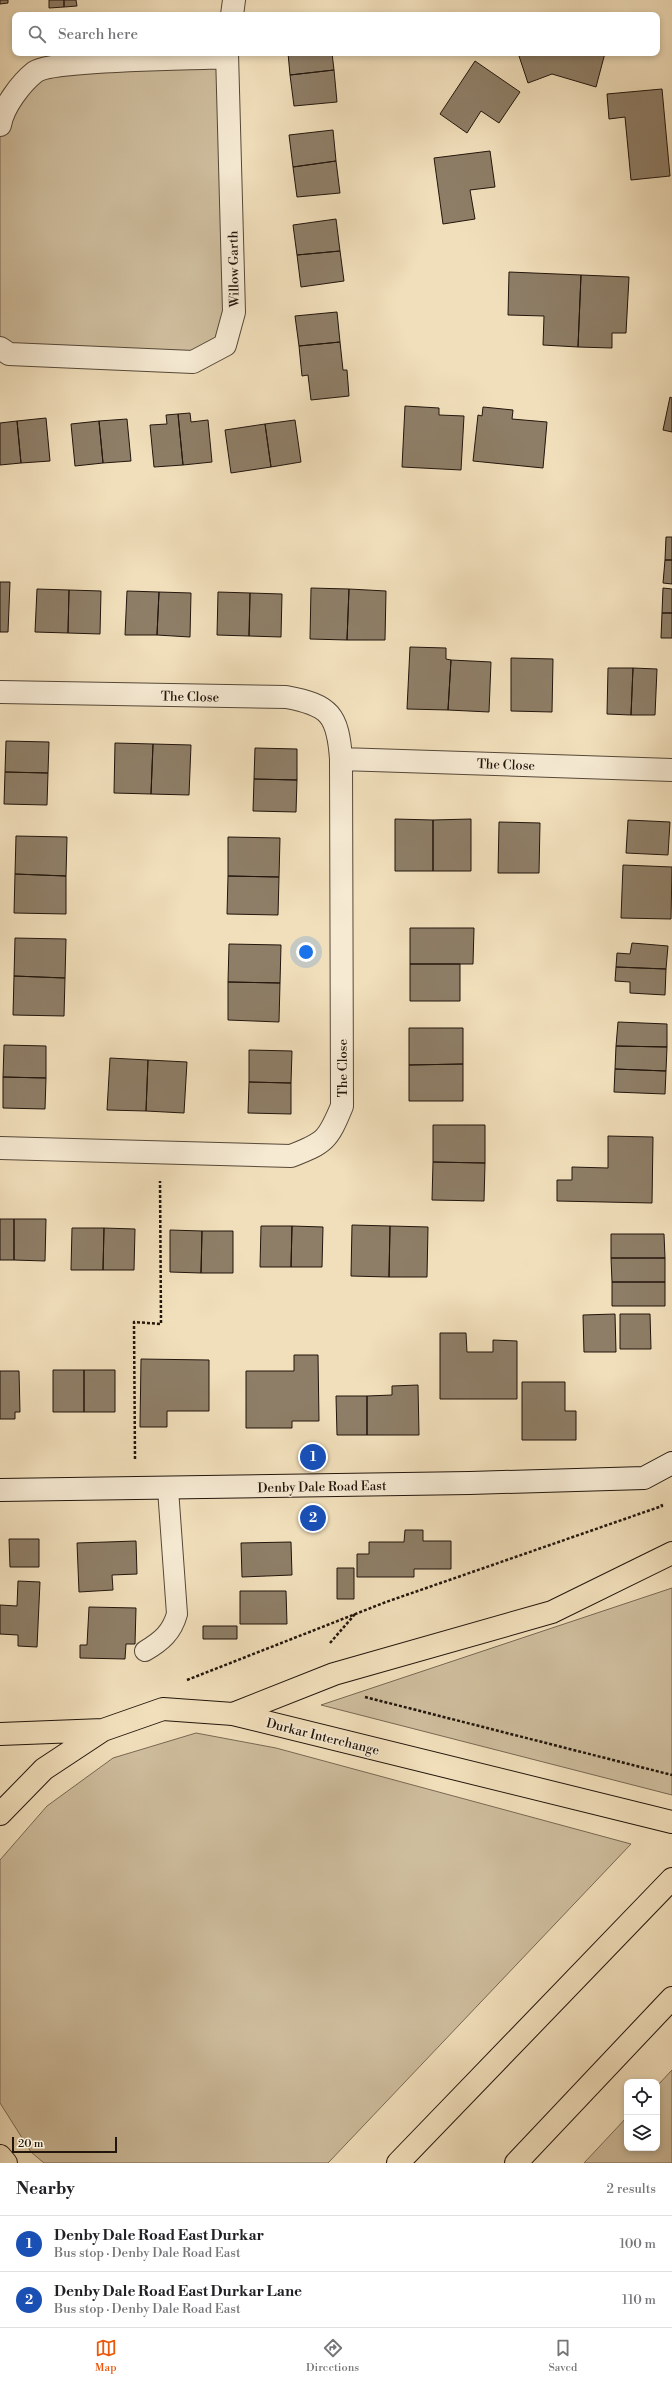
<!DOCTYPE html>
<html lang="en">
<head>
<meta charset="utf-8">
<style>
  :root { --surface:#fff; --page:#f6f6f6; --text:#202124; --muted:#757577; --line:#e0e0e0; --accent:#ea580c }
  body { margin:0; font-family:"Libre Bodoni",serif; background:var(--page); color:var(--text) }
  .controls { position:absolute; right:12px; bottom:12px; display:grid; overflow:hidden; border-radius:8px; box-shadow:0 2px 6px #0003 }
  .controls button { width:36px; height:36px; display:grid; place-items:center; padding:0; border:0; border-bottom:1px solid var(--line); background:var(--surface); color:var(--text); font:20px sans-serif }
  .scale { position:absolute; left:12px; bottom:10px; width:105px; box-sizing:border-box; padding-left:4px; border:2px solid #22150c; border-top:0; font-size:11px; line-height:14px; white-space:nowrap; color:#22150c; -webkit-text-stroke:3px #f6ead3; paint-order:stroke }
  .you { position:absolute; left:306px; top:952px; width:14px; height:14px; margin:-10px; border:3px solid #fff; border-radius:50%; background:#1a73e8; box-shadow:0 0 0 6px #1a73e833 }
  .badge { display:grid; place-items:center; width:26px; height:26px; border-radius:50%; background:var(--accent); color:#fff; font-size:13px; font-weight:700 }
  .pin { position:absolute; translate:-50% -50%; border:2px solid #fff; box-shadow:0 1px 4px #0006 }
  .list { margin:0; padding:0; list-style:none }
  h2 { display:flex; justify-content:space-between; align-items:center; height:52px; margin:0; padding:0 16px; font-size:17px }
  h2 small { font-size:13px; font-weight:400; color:var(--muted) }
  .list li { display:grid; grid-template-columns:26px 1fr auto; gap:12px; align-items:center; box-sizing:border-box; height:56px; padding:0 16px; border-top:1px solid var(--line) }
  .list b { display:block; font-size:15px; white-space:nowrap }
  .list p { margin:0; font-size:13px; white-space:nowrap; color:var(--muted) }
  .list em { font-size:13px; font-style:normal; color:var(--muted) }
  .icon { flex:none; width:22px; height:22px; fill:none; stroke:currentColor; stroke-width:2; stroke-linecap:round; stroke-linejoin:round }
  .map { position:relative; flex:none; width:672px; height:2163px; overflow:hidden }
  .search { position:absolute; background:var(--surface); box-shadow:0 2px 6px #0003; left:12px; right:12px; top:12px; height:44px; display:flex; align-items:center; gap:10px; box-sizing:border-box; padding:0 14px; border-radius:8px; color:var(--muted); font-size:15px }
  .sheet { height:164px; background:var(--surface) }
  nav { display:flex; justify-content:space-around; align-items:center; box-sizing:border-box; height:56px; border-top:1px solid var(--line); background:var(--surface); font-size:11px; color:var(--muted) }
  nav a { display:grid; justify-items:center; gap:2px }
  nav .on { color:var(--accent) }
  .map>svg:first-child { display:block }
  .green { fill:#cebd9d; stroke:#786954 }
  .building { fill:#8e7e67; stroke:#22150c }
  .lines { fill:none; stroke-linecap:round; stroke-linejoin:round }
  .lane-casing { stroke:#564838; stroke-width:22 }
  .street-casing { stroke:#564838; stroke-width:24 }
  .secondary-casing { stroke:#22150c; stroke-width:24 }
  .primary-casing { stroke:#22150c; stroke-width:24 }
  .highway-casing { stroke:#22150c; stroke-width:24 }
  .path { stroke:#22150c; stroke-width:2.5; stroke-dasharray:3 2; stroke-linecap:butt }
  .lane { stroke:#f6ead3; stroke-width:20 }
  .street { stroke:#f6ead3; stroke-width:22 }
  .secondary { stroke:#f6ead3; stroke-width:22 }
  .primary { stroke:#f1dfbb; stroke-width:22 }
  .highway { stroke:#f1dfbb; stroke-width:22 }
  .labels { text-anchor:middle; stroke-width:3; stroke-linejoin:round; paint-order:stroke }
  .street-label { font-size:13px; fill:#22150c; stroke:#f6ead3 }
</style>
</head>
<body>
<div class="map">
<svg width="672" height="2163" viewBox="0 0 672 2163">
  <rect width="100%" height="100%" fill="#f1dfbb"/>
  <filter id="stains"><feTurbulence type="fractalNoise" baseFrequency=".005" numOctaves="4"/><feColorMatrix values="0 0 0 0 .2 0 0 0 0 .09 0 0 0 0 .02 0 0 0 .5 -.17"/></filter>
  <radialGradient id="worn" r=".72"><stop offset=".6" stop-color="#630" stop-opacity="0"/><stop offset="1" stop-color="#630" stop-opacity=".3"/></radialGradient>
  <!-- green -->
  <path class="green" d="M 227,57 L 225,345 L 193,362 L 0,348 L 0,125 L 36,71 Z
    M 672,1588 L 672,1795 L 321,1705 Z
    M 196,1733 L 276,1748 L 631,1844 L 328,2163 L 44,2163 L 31,2152 L 0,2103 L 0,1860 L 47,1806 L 113,1758 Z
    M 672,2070 L 672,2163 L 584,2163 L 627,2117 L 627,2148 L 657,2148 L 657,2086 Z"/>
  <!-- building -->
  <path class="building" d="M 0,0 L 8,0 L 8,3 L 0,4 Z
    M 49,0 L 64,0 L 64,7 L 49,8 Z
    M 64,0 L 76,0 L 77,6 L 64,7 Z
    M 288,53 L 332,53 L 334,70 L 290,75 Z
    M 518,53 L 605,53 L 596,87 L 552,74 L 528,83 Z
    M 475,61 L 520,92 L 499,123 L 481,111 L 467,133 L 440,114 Z
    M 334,70 L 337,102 L 294,106 L 290,75 Z
    M 662,89 L 670,176 L 631,180 L 625,117 L 609,119 L 607,94 Z
    M 333,130 L 336,161 L 293,167 L 289,135 Z
    M 490,151 L 495,187 L 470,190 L 475,219 L 443,224 L 434,158 Z
    M 336,161 L 340,193 L 297,197 L 293,167 Z
    M 336,219 L 340,251 L 297,255 L 293,225 Z
    M 340,251 L 344,281 L 301,287 L 297,255 Z
    M 509,272 L 581,275 L 578,347 L 543,345 L 544,316 L 508,315 Z
    M 581,275 L 629,277 L 626,333 L 612,333 L 612,348 L 578,347 Z
    M 337,312 L 340,342 L 299,346 L 295,316 Z
    M 340,342 L 343,370 L 347,370 L 349,396 L 311,400 L 308,375 L 302,376 L 299,346 Z
    M 670,397 L 672,398 L 672,432 L 663,430 Z
    M 405,406 L 439,408 L 439,415 L 464,416 L 461,470 L 402,467 Z
    M 483,407 L 513,410 L 512,419 L 547,422 L 543,468 L 473,461 L 478,415 L 482,416 Z
    M 190,413 L 191,422 L 208,420 L 212,462 L 183,465 L 178,414 Z
    M 178,414 L 183,465 L 154,467 L 150,425 L 167,424 L 166,415 Z
    M 46,418 L 50,461 L 21,463 L 17,421 Z
    M 127,419 L 131,461 L 103,463 L 99,421 Z
    M 295,420 L 301,462 L 271,467 L 265,424 Z
    M 17,421 L 21,463 L 0,465 L 0,423 Z
    M 99,421 L 103,463 L 75,466 L 71,424 Z
    M 265,424 L 271,467 L 231,473 L 225,430 Z
    M 666,537 L 672,537 L 672,560 L 665,560 Z
    M 665,560 L 672,560 L 672,584 L 663,583 Z
    M 0,582 L 10,582 L 8,632 L 0,632 Z
    M 311,588 L 349,589 L 347,640 L 310,639 Z
    M 663,588 L 672,589 L 672,613 L 662,613 Z
    M 37,589 L 69,590 L 68,633 L 35,632 Z
    M 349,589 L 386,591 L 385,640 L 347,640 Z
    M 69,590 L 101,591 L 100,634 L 68,633 Z
    M 127,591 L 159,592 L 157,635 L 125,635 Z
    M 159,592 L 191,593 L 190,637 L 157,635 Z
    M 218,592 L 250,593 L 249,636 L 217,635 Z
    M 250,593 L 282,594 L 281,637 L 249,636 Z
    M 662,613 L 672,613 L 672,638 L 661,638 Z
    M 410,647 L 446,648 L 446,659 L 451,660 L 448,710 L 407,709 Z
    M 511,658 L 553,659 L 552,712 L 511,711 Z
    M 451,660 L 491,662 L 489,712 L 448,710 Z
    M 608,668 L 633,668 L 631,715 L 607,714 Z
    M 633,668 L 657,669 L 655,715 L 631,715 Z
    M 6,741 L 49,742 L 48,773 L 5,772 Z
    M 115,743 L 153,744 L 151,794 L 114,793 Z
    M 153,744 L 191,745 L 189,795 L 151,794 Z
    M 255,748 L 297,749 L 297,780 L 254,779 Z
    M 5,772 L 48,773 L 47,805 L 4,804 Z
    M 254,779 L 297,780 L 296,812 L 253,811 Z
    M 395,819 L 433,820 L 433,871 L 395,871 Z
    M 471,819 L 471,871 L 433,871 L 433,820 Z
    M 628,820 L 670,822 L 668,855 L 626,853 Z
    M 499,822 L 540,823 L 539,873 L 498,873 Z
    M 16,836 L 67,837 L 66,876 L 15,874 Z
    M 228,837 L 280,838 L 279,877 L 228,876 Z
    M 623,865 L 672,867 L 671,919 L 621,918 Z
    M 15,874 L 66,876 L 66,914 L 14,913 Z
    M 228,876 L 279,877 L 278,915 L 227,914 Z
    M 410,928 L 474,928 L 473,964 L 410,964 Z
    M 15,938 L 66,939 L 65,978 L 14,976 Z
    M 632,943 L 668,946 L 666,969 L 616,967 L 617,953 L 630,954 Z
    M 229,944 L 281,945 L 280,983 L 228,982 Z
    M 410,964 L 460,964 L 460,1001 L 410,1001 Z
    M 616,967 L 666,969 L 665,995 L 630,993 L 630,982 L 615,981 Z
    M 14,976 L 65,978 L 64,1016 L 13,1015 Z
    M 228,982 L 280,983 L 279,1022 L 228,1020 Z
    M 618,1022 L 667,1024 L 667,1047 L 616,1046 Z
    M 409,1028 L 463,1028 L 463,1064 L 409,1065 Z
    M 4,1045 L 46,1046 L 46,1078 L 3,1077 Z
    M 616,1046 L 667,1047 L 666,1071 L 615,1069 Z
    M 249,1050 L 292,1051 L 291,1083 L 249,1082 Z
    M 110,1058 L 148,1060 L 146,1111 L 107,1110 Z
    M 148,1060 L 187,1062 L 184,1113 L 146,1111 Z
    M 463,1064 L 463,1101 L 409,1101 L 409,1065 Z
    M 615,1069 L 666,1071 L 665,1094 L 614,1092 Z
    M 3,1077 L 46,1078 L 45,1109 L 3,1108 Z
    M 249,1082 L 291,1083 L 291,1114 L 248,1113 Z
    M 433,1125 L 485,1125 L 485,1163 L 433,1162 Z
    M 608,1136 L 653,1137 L 652,1203 L 557,1201 L 557,1180 L 572,1180 L 572,1167 L 608,1168 Z
    M 433,1162 L 485,1163 L 484,1201 L 432,1200 Z
    M 0,1219 L 14,1219 L 14,1260 L 0,1260 Z
    M 14,1219 L 46,1219 L 45,1261 L 14,1260 Z
    M 352,1225 L 390,1226 L 389,1277 L 351,1276 Z
    M 261,1226 L 292,1226 L 291,1267 L 260,1267 Z
    M 292,1226 L 323,1227 L 322,1267 L 291,1267 Z
    M 390,1226 L 428,1227 L 427,1277 L 389,1277 Z
    M 72,1228 L 104,1228 L 103,1270 L 71,1270 Z
    M 104,1228 L 135,1229 L 134,1270 L 103,1270 Z
    M 170,1230 L 202,1231 L 201,1273 L 170,1272 Z
    M 202,1231 L 233,1231 L 233,1273 L 201,1273 Z
    M 611,1234 L 664,1234 L 665,1258 L 611,1258 Z
    M 611,1258 L 665,1258 L 665,1282 L 612,1282 Z
    M 612,1282 L 665,1282 L 665,1306 L 612,1306 Z
    M 615,1314 L 616,1352 L 584,1352 L 583,1315 Z
    M 620,1314 L 650,1314 L 651,1349 L 620,1349 Z
    M 440,1333 L 466,1333 L 467,1352 L 493,1352 L 493,1340 L 517,1341 L 517,1399 L 440,1399 Z
    M 294,1355 L 318,1355 L 319,1421 L 292,1421 L 292,1428 L 246,1428 L 246,1371 L 294,1371 Z
    M 141,1359 L 209,1360 L 209,1411 L 167,1411 L 167,1427 L 140,1427 Z
    M 53,1370 L 84,1370 L 84,1412 L 53,1412 Z
    M 84,1370 L 115,1370 L 115,1412 L 84,1412 Z
    M 0,1371 L 19,1371 L 20,1412 L 15,1412 L 15,1419 L 0,1419 Z
    M 522,1382 L 565,1382 L 565,1411 L 576,1411 L 576,1440 L 522,1440 Z
    M 418,1385 L 419,1435 L 367,1435 L 367,1396 L 392,1395 L 392,1386 Z
    M 336,1396 L 367,1396 L 367,1435 L 337,1435 Z
    M 405,1530 L 423,1530 L 423,1541 L 451,1541 L 451,1569 L 414,1569 L 414,1577 L 357,1577 L 357,1554 L 369,1554 L 369,1542 L 404,1542 Z
    M 9,1539 L 39,1539 L 39,1567 L 10,1567 Z
    M 136,1541 L 137,1574 L 112,1575 L 113,1590 L 79,1592 L 77,1543 Z
    M 291,1542 L 292,1575 L 242,1577 L 241,1543 Z
    M 337,1568 L 354,1568 L 354,1599 L 337,1599 Z
    M 18,1581 L 40,1582 L 37,1647 L 18,1646 L 18,1635 L 0,1634 L 0,1605 L 17,1606 Z
    M 240,1591 L 286,1591 L 287,1624 L 240,1624 Z
    M 89,1607 L 136,1608 L 135,1644 L 126,1644 L 125,1659 L 80,1658 L 80,1645 L 87,1645 Z
    M 203,1626 L 237,1626 L 237,1639 L 203,1639 Z"/>
  <g class="lines">
    <!-- lane casing -->
    <g class="lane-casing">
      <path id="lane" d="M 145,1651 C 162,1641 172,1632 177,1614 L 168,1489"/>
    </g>
    <!-- street casing -->
    <g class="street-casing">
      <path id="street" d="M 232,15 L 234,0
        M 0,125 C 3,107 21,83 35,72 C 53,59 195,59 227,57
        M 0,348 L 9,354 L 193,362 L 225,345 L 234,312 L 227,53
        M 0,692 L 286,697 C 330,705 338,715 341,759 L 342,1106 C 328,1140 325,1143 291,1156 L 0,1148
        M 341,759 L 672,770"/>
    </g>
    <!-- secondary casing -->
    <g class="secondary-casing">
      <path id="secondary" d="M 0,1490 L 470,1483 L 644,1478 L 672,1463"/>
    </g>
    <!-- primary casing -->
    <g class="primary-casing">
      <path id="primary" d="M 0,1734 L 103,1730
        M 0,1814 L 44,1769 L 103,1730 L 163,1709 L 233,1714 L 672,1822
        M 0,2156 L 6,2163"/>
    </g>
    <!-- highway casing -->
    <g class="highway-casing">
      <path id="highway" d="M 233,1714 L 334,1674 L 552,1612 L 672,1553
        M 398,2163 L 672,1879
        M 516,2163 L 672,1998"/>
    </g>
    <!-- path -->
    <path class="path" d="M 135,1459 L 134,1322 L 161,1324 L 160,1181
      M 330,1643 L 356,1613
      M 187,1680 L 386,1602 L 662,1506 L 661,1503
      M 365,1697 L 672,1775"/>
    <!-- lane -->
    <use href="#lane" class="lane"/>
    <!-- street -->
    <use href="#street" class="street"/>
    <!-- secondary -->
    <use href="#secondary" class="secondary"/>
    <!-- primary -->
    <use href="#primary" class="primary"/>
    <!-- highway -->
    <use href="#highway" class="highway"/>
  </g>
  <g class="labels">
    <!-- street labels -->
    <g class="street-label">
      <text transform="translate(233 269) rotate(-91)" y="5">Willow Garth</text>
      <text transform="translate(190 696) rotate(1)" y="5">The Close</text>
      <text transform="translate(506 764) rotate(2)" y="5">The Close</text>
      <text transform="translate(342 1068) rotate(-90)" y="5">The Close</text>
      <text transform="translate(322 1486) rotate(-1)" y="5">Denby Dale Road East</text>
      <text transform="translate(323 1736) rotate(14)" y="5">Durkar Interchange</text>
    </g>
  </g>
  <rect width="100%" height="100%" filter="url(#stains)"/>
  <rect width="100%" height="100%" fill="url(#worn)"/>
</svg>
<div class="controls">
<button><svg class="icon" aria-label="locate" viewBox="0 0 24 24"><circle cx="12" cy="12" r="6"/><path d="M12 2v4M12 18v4M2 12h4M18 12h4"/></svg></button>
<button><svg class="icon" aria-label="layers" viewBox="0 0 24 24"><path d="M12 4l9 5-9 5-9-5zM3 14l9 5 9-5"/></svg></button>
</div>
<div class="scale">20 m</div>
<div class="you"></div>
<div class="pin badge" style="left:313px;top:1457px;background:#1a4fb4">1</div>
<div class="pin badge" style="left:313px;top:1518px;background:#1a4fb4">2</div>
<div class="search"><svg class="icon" aria-label="search" viewBox="0 0 24 24"><circle cx="10" cy="10" r="6"/><path d="M15 15l6 6"/></svg>Search here</div>
</div>
<section class="sheet">
<h2>Nearby<small>2 results</small></h2>
<ul class="list">
<li><span class="badge" style="background:#1a4fb4">1</span><div><b>Denby Dale Road East Durkar</b><p>Bus stop · Denby Dale Road East</p></div><em>100 m</em></li>
<li><span class="badge" style="background:#1a4fb4">2</span><div><b>Denby Dale Road East Durkar Lane</b><p>Bus stop · Denby Dale Road East</p></div><em>110 m</em></li>
</ul>
</section>
<nav>
<a class="on"><svg class="icon" aria-label="map" viewBox="0 0 24 24"><path d="M3 6l6-2 6 2 6-2v14l-6 2-6-2-6 2zM9 4v14M15 6v14"/></svg>Map</a>
<a><svg class="icon" aria-label="directions" viewBox="0 0 24 24"><path d="M12 3l9 9-9 9-9-9zM9 14v-3h6M13 9l2 2-2 2"/></svg>Directions</a>
<a><svg class="icon" aria-label="saved" viewBox="0 0 24 24"><path d="M7 4h10v16l-5-4-5 4z"/></svg>Saved</a>
</nav>
</body>
</html>
